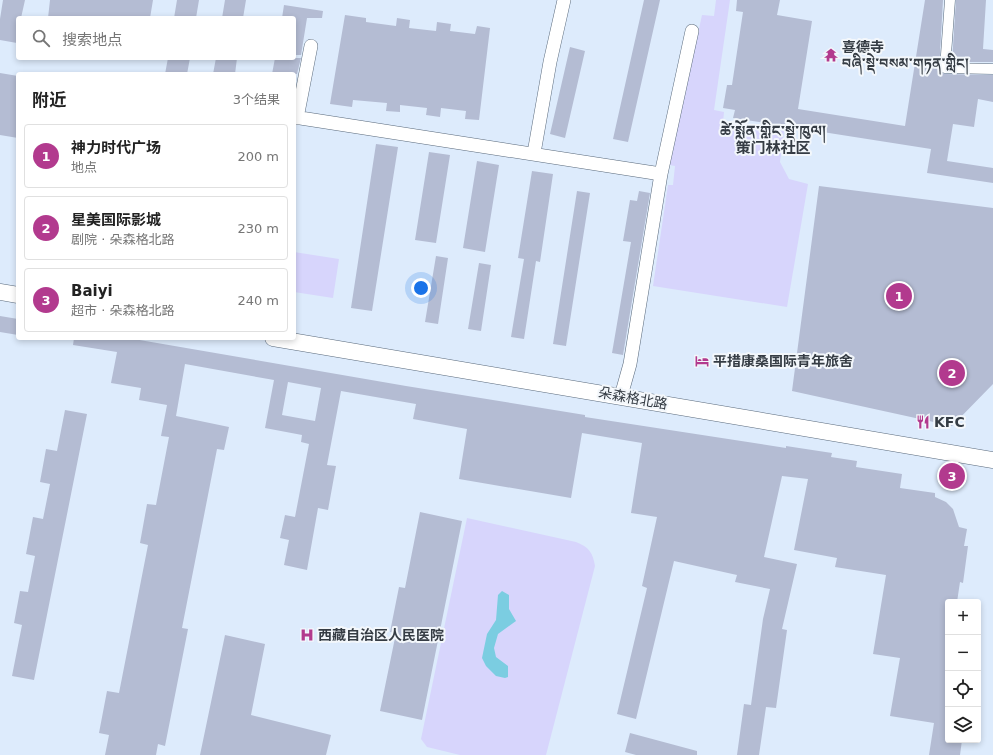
<!DOCTYPE html>
<html lang="zh">
<head>
<meta charset="utf-8">
<style>
  :root { --surface:#fff; --page:#f2f2f2; --text:#222; --muted:#767676; --line:#e0e0e0; --accent:#b23a8e }
  body { margin:0; font-family:"DejaVu Sans","Noto Sans SC","Noto Serif Tibetan",sans-serif; background:var(--page); color:var(--text) }
  .controls { position:absolute; right:12px; bottom:12px; display:grid; overflow:hidden; border-radius:4px; box-shadow:0 2px 6px #0003 }
  .controls button { width:36px; height:36px; display:grid; place-items:center; padding:0; border:0; border-bottom:1px solid var(--line); background:var(--surface); color:var(--text); font:20px sans-serif }
  .you { position:absolute; left:421px; top:288px; width:14px; height:14px; margin:-10px; border:3px solid #fff; border-radius:50%; background:#1a73e8; box-shadow:0 0 0 6px #1a73e833 }
  .badge { display:grid; place-items:center; width:26px; height:26px; border-radius:50%; background:var(--accent); color:#fff; font-size:13px; font-weight:700 }
  .pin { position:absolute; translate:-50% -50%; border:2px solid #fff; box-shadow:0 1px 4px #0006 }
  .list { margin:0; padding:0; list-style:none }
  h2 { display:flex; justify-content:space-between; align-items:center; height:52px; margin:0; padding:0 16px; font-size:17px }
  h2 small { font-size:13px; font-weight:400; color:var(--muted) }
  .list li { display:grid; grid-template-columns:26px 1fr auto; gap:12px; align-items:center; box-sizing:border-box; height:64px; margin:0 8px 8px; padding:0 8px; border:1px solid var(--line); border-radius:4px }
  .list b { display:block; font-size:15px; white-space:nowrap }
  .list p { margin:0; font-size:13px; white-space:nowrap; color:var(--muted) }
  .list em { font-size:13px; font-style:normal; color:var(--muted) }
  .icon { flex:none; width:22px; height:22px; fill:none; stroke:currentColor; stroke-width:2; stroke-linecap:round; stroke-linejoin:round }
  .map { position:relative; flex:none; width:993px; height:755px; overflow:hidden }
  .search { position:absolute; background:var(--surface); box-shadow:0 2px 6px #0003; left:16px; top:16px; width:280px; height:44px; display:flex; align-items:center; gap:10px; box-sizing:border-box; padding:0 14px; border-radius:4px; color:var(--muted); font-size:15px }
  .panel { position:absolute; background:var(--surface); box-shadow:0 2px 6px #0003; left:16px; top:72px; width:280px; height:268px; border-radius:4px }
  .map>svg:first-child { display:block }
  .green { fill:#d7d5fc }
  .water { fill:#7bcde1 }
  .building { fill:#b4bcd3; fill-rule:evenodd }
  .lines { fill:none; stroke-linecap:round; stroke-linejoin:round }
  .pedestrian-casing { stroke:#59697b; stroke-width:11 }
  .minor-casing { stroke:#59697b; stroke-width:14 }
  .tertiary-casing { stroke:#59697b; stroke-width:17 }
  .pedestrian { stroke:#fff; stroke-width:10 }
  .minor { stroke:#fff; stroke-width:13 }
  .tertiary { stroke:#fff; stroke-width:16 }
  .labels { text-anchor:middle; stroke-width:4; stroke-linejoin:round; paint-order:stroke }
  .poi-label { font-size:14px; font-weight:bold; fill:#353c44; stroke:#f3f7fb; text-anchor:start }
  .street-label { font-size:14px; fill:#353c44; stroke:#f3f7fb }
  .neighbourhood-label { font-size:15px; font-weight:bold; fill:#353c44; stroke:#f3f7fb }
</style>
</head>
<body>
<div class="map">
<svg width="993" height="755" viewBox="0 0 993 755">
  <rect width="100%" height="100%" fill="#ddebfc"/>
  <!-- green -->
  <path class="green" d="M 716,0 L 730,0 L 714,110 L 724,112 L 723,122 L 784,131 L 780,162 L 789,179 L 808,184 L 787,307 L 653,286 L 668,185 L 673,185 L 675,166 L 669,165 L 702,15 L 714,16 Z
    M 294,252 L 339,259 L 333,298 L 294,292 Z
    M 467,518 L 576,542 C 589,547 593,553 595,566 L 546,755 L 460,755 L 427,747 L 421,739 Z"/>
  <!-- water -->
  <path class="water" d="M 502,591 L 509,595 L 509,609 L 516,621 L 498,634 L 494,648 L 496,657 L 508,666 L 508,677 L 505,678 L 496,676 L 486,666 L 482,658 L 487,634 L 496,620 L 498,595 Z"/>
  <!-- building -->
  <path class="building" d="M 3,0 L 25,0 L 21,18 L 18,18 L 17,43 L 0,40 L 0,19 Z
    M 50,0 L 153,0 L 150,18 L 48,18 Z
    M 177,0 L 199,0 L 196,18 L 174,18 Z
    M 225,0 L 246,0 L 243,18 L 222,18 Z
    M 644,0 L 660,0 L 628,142 L 613,139 Z
    M 737,0 L 780,0 L 777,15 L 812,21 L 798,109 L 905,126 L 925,0 L 943,0 L 939,71 L 945,74 L 993,75 L 993,102 L 978,99 L 974,127 L 953,124 L 947,161 L 993,168 L 993,183 L 927,173 L 931,149 L 733,118 L 735,110 L 723,108 L 727,85 L 732,85 L 743,12 L 736,11 Z
    M 956,0 L 986,0 L 983,49 L 993,50 L 993,62 L 952,62 Z
    M 284,5 L 323,11 L 322,18 L 307,18 L 301,55 L 294,55 L 294,18 L 282,18 Z
    M 345,15 L 366,18 L 366,22 L 396,26 L 397,18 L 410,20 L 409,28 L 436,31 L 437,22 L 451,24 L 450,31 L 475,34 L 477,26 L 490,28 L 479,120 L 465,119 L 466,111 L 441,108 L 440,117 L 426,115 L 427,108 L 400,105 L 400,112 L 386,111 L 387,103 L 353,100 L 352,107 L 330,104 Z
    M 570,47 L 585,51 L 565,138 L 550,134 Z
    M 168,58 L 190,58 L 187,74 L 165,74 Z
    M 216,58 L 237,58 L 235,74 L 213,74 Z
    M 275,58 L 301,58 L 297,74 L 272,74 Z
    M 0,73 L 18,76 L 18,138 L 0,135 Z
    M 376,144 L 398,147 L 372,311 L 351,308 Z
    M 429,152 L 450,155 L 436,243 L 415,240 Z
    M 477,161 L 499,165 L 485,252 L 463,248 Z
    M 532,171 L 553,174 L 540,262 L 536,261 L 524,339 L 511,337 L 524,259 L 518,258 Z
    M 819,186 L 993,208 L 993,384 L 952,426 L 792,391 Z
    M 577,191 L 590,193 L 566,346 L 553,344 Z
    M 639,191 L 650,193 L 623,355 L 612,353 L 631,242 L 623,241 L 630,200 L 637,201 Z
    M 436,256 L 448,258 L 438,324 L 425,322 Z
    M 479,263 L 491,265 L 481,331 L 468,329 Z
    M 0,316 L 18,319 L 18,335 L 0,332 Z
    M 74,338 L 128,338 L 406,386 L 585,415 L 585,417 L 786,448 L 786,446 L 832,453 L 831,457 L 857,461 L 856,467 L 902,474 L 900,488 L 935,493 L 935,497 L 946,502 L 953,509 L 959,527 L 967,529 L 964,546 L 968,546 L 963,583 L 960,582 L 957,602 L 948,602 L 948,740 L 962,740 L 960,755 L 929,755 L 934,723 L 890,716 L 900,658 L 873,654 L 886,575 L 835,567 L 837,558 L 794,550 L 808,479 L 782,476 L 764,557 L 797,564 L 782,629 L 787,630 L 776,708 L 766,707 L 759,755 L 737,755 L 744,704 L 751,705 L 763,619 L 770,589 L 735,582 L 737,575 L 674,561 L 636,719 L 617,714 L 647,588 L 642,586 L 657,517 L 631,513 L 642,443 L 582,433 L 571,498 L 459,479 L 467,429 L 413,419 L 416,404 L 341,391 L 327,465 L 336,466 L 328,510 L 318,508 L 307,570 L 284,565 L 289,540 L 280,538 L 285,515 L 295,517 L 309,444 L 301,442 L 302,435 L 265,428 L 274,380 L 185,364 L 176,416 L 229,427 L 224,450 L 217,449 L 182,628 L 188,629 L 165,746 L 158,744 L 156,755 L 105,755 L 109,735 L 99,733 L 107,691 L 119,693 L 148,545 L 140,543 L 147,504 L 156,505 L 169,437 L 161,436 L 167,405 L 139,400 L 141,388 L 111,383 L 117,352 L 73,345 ZM 288,382 L 321,388 L 315,421 L 282,415 Z
    M 65,410 L 87,414 L 34,680 L 12,676 L 22,625 L 14,623 L 20,591 L 28,592 L 35,556 L 26,554 L 33,517 L 43,519 L 50,484 L 40,482 L 46,449 L 57,451 Z
    M 420,512 L 462,521 L 422,720 L 380,711 L 396,633 L 390,632 L 399,587 L 405,588 Z
    M 225,635 L 265,644 L 251,715 L 331,735 L 326,755 L 200,755 Z
    M 630,733 L 697,751 L 697,755 L 636,755 L 625,752 Z"/>
  <g class="lines">
    <!-- pedestrian casing -->
    <g class="pedestrian-casing">
      <path id="pedestrian" d="M 950,0 L 945,68 L 993,69"/>
    </g>
    <!-- minor casing -->
    <g class="minor-casing">
      <path id="minor" d="M 294,117 L 661,174
        M 297,118 L 311,46
        M 534,153 L 550,62 L 564,0
        M 621,396 L 630,364 L 661,174 L 692,31"/>
    </g>
    <!-- tertiary casing -->
    <g class="tertiary-casing">
      <path id="tertiary" d="M 0,292 L 18,295
        M 273,338 L 993,460"/>
    </g>
    <!-- pedestrian -->
    <use href="#pedestrian" class="pedestrian"/>
    <!-- minor -->
    <use href="#minor" class="minor"/>
    <!-- tertiary -->
    <use href="#tertiary" class="tertiary"/>
  </g>
  <!-- icons -->
  <defs>
    <g id="temple-bare" transform="scale(1.08)"><path d="M0-6L5-2H3V0L6.5 2.5H4V6H1.5V3h-3V6H-4V2.5H-6.5L-3 0V-2H-5Z" fill="#b23a8e" stroke="#f3f7fb" stroke-width="2.5" paint-order="stroke"/></g>
    <g id="hotel-bare" transform="scale(1.08)"><path d="M-6-4.5h1.5V1H6V5H4.5V3h-9V5H-6ZM-4 0a1.8 1.8 0 1 1 3.6 0ZM.5 0V-2.5h3Q6-2.5 6 0Z" fill="#b23a8e" stroke="#f3f7fb" stroke-width="2.5" paint-order="stroke"/></g>
    <g id="restaurant-bare" transform="scale(1.08)"><path d="M-5-6h1v4h1v-4h1v4h1v-4h1v5L-1.5 .5V6h-2V.5L-5-1ZM5-6V6H3V1.5H1.5Q1.5-4 5-6Z" fill="#b23a8e" stroke="#f3f7fb" stroke-width="2.5" paint-order="stroke"/></g>
    <g id="hospital-bare" transform="scale(1.08)"><path d="M-5-5h3v3.5h4V-5h3V5h-3V1.5h-4V5h-3Z" fill="#b23a8e" stroke="#f3f7fb" stroke-width="2.5" paint-order="stroke"/></g>
  </defs>
  <g fill-rule="evenodd">
    <use href="#temple-bare" x="831" y="55"/>
    <use href="#hotel-bare" x="702" y="361"/>
    <use href="#restaurant-bare" x="923" y="422"/>
    <use href="#hospital-bare" x="307" y="635"/>
  </g>
  <g class="labels">
    <!-- poi labels -->
    <g class="poi-label">
      <text x="842" y="52">喜德寺<tspan x="842" dy="16">བཞི་སྡེ་བསམ་གཏན་གླིང།</tspan></text>
      <text x="713" y="366">平措康桑国际青年旅舍</text>
      <text x="934" y="427">KFC</text>
      <text x="318" y="640">西藏自治区人民医院</text>
    </g>
    <!-- street labels -->
    <g class="street-label">
      <text transform="translate(633 398) rotate(10)" y="5">朵森格北路</text>
    </g>
    <!-- neighbourhood labels -->
    <g class="neighbourhood-label">
      <text x="773" y="136">ཚེ་སྨོན་གླིང་སྡེ་ཁུལ།<tspan x="773" dy="17">策门林社区</tspan></text>
    </g>
  </g>
</svg>
<div class="controls">
<button>+</button>
<button>−</button>
<button><svg class="icon" aria-label="locate" viewBox="0 0 24 24"><circle cx="12" cy="12" r="6"/><path d="M12 2v4M12 18v4M2 12h4M18 12h4"/></svg></button>
<button><svg class="icon" aria-label="layers" viewBox="0 0 24 24"><path d="M12 4l9 5-9 5-9-5zM3 14l9 5 9-5"/></svg></button>
</div>
<div class="you"></div>
<div class="pin badge" style="left:899px;top:296px">1</div>
<div class="pin badge" style="left:952px;top:373px">2</div>
<div class="pin badge" style="left:952px;top:476px">3</div>
<div class="search"><svg class="icon" aria-label="search" viewBox="0 0 24 24"><circle cx="10" cy="10" r="6"/><path d="M15 15l6 6"/></svg>搜索地点</div>
<section class="panel">
<h2>附近<small>3个结果</small></h2>
<ul class="list">
<li><span class="badge">1</span><div><b>神力时代广场</b><p>地点</p></div><em>200 m</em></li>
<li><span class="badge">2</span><div><b>星美国际影城</b><p>剧院 · 朵森格北路</p></div><em>230 m</em></li>
<li><span class="badge">3</span><div><b>Baiyi</b><p>超市 · 朵森格北路</p></div><em>240 m</em></li>
</ul>
</section>
</div>
</body>
</html>
